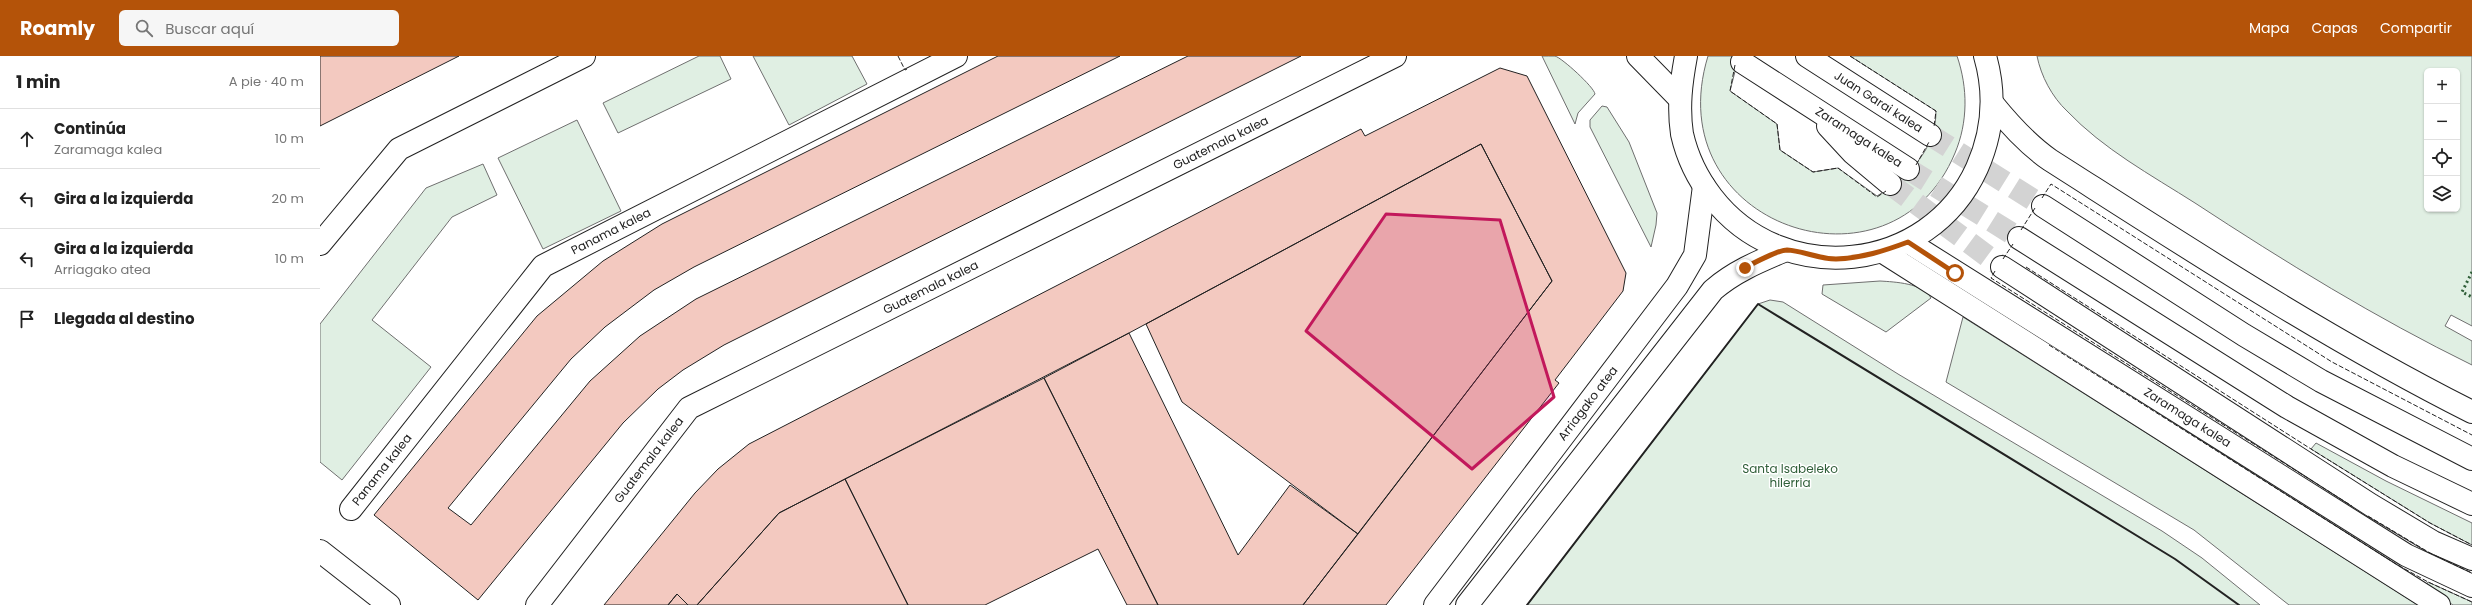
<!DOCTYPE html>
<html lang="es">
<head>
<meta charset="utf-8">
<style>
  :root { --surface:#fff; --page:#f6f6f6; --text:#222; --muted:#767676; --line:#e0e0e0; --accent:#b45309 }
  body { margin:0; font-family:Poppins,sans-serif; background:var(--page); color:var(--text) }
  .controls { position:absolute; right:12px; top:12px; display:grid; overflow:hidden; border-radius:6px; box-shadow:0 1px 3px #0004 }
  .controls button { width:36px; height:36px; display:grid; place-items:center; padding:0; border:0; border-bottom:1px solid var(--line); background:var(--surface); color:var(--text); font:20px sans-serif }
  .stop { position:absolute; width:12px; height:12px; margin:-9px; border:3px solid #b45309; border-radius:50%; background:#fff }
  .stop.end { background:#b45309; border-color:#fff; box-shadow:0 1px 4px #0008 }
  .list { margin:0; padding:0; list-style:none }
  h2 { display:flex; justify-content:space-between; align-items:center; height:52px; margin:0; padding:0 16px; font-size:17px }
  h2 small { font-size:13px; font-weight:400; color:var(--muted) }
  .list li { display:grid; grid-template-columns:26px 1fr auto; gap:12px; align-items:center; box-sizing:border-box; height:60px; padding:0 16px; border-top:1px solid var(--line) }
  .list b { display:block; font-size:15px; white-space:nowrap }
  .list p { margin:0; font-size:13px; white-space:nowrap; color:var(--muted) }
  .list em { font-size:13px; font-style:normal; color:var(--muted) }
  .icon { flex:none; width:22px; height:22px; fill:none; stroke:currentColor; stroke-width:2; stroke-linecap:round; stroke-linejoin:round }
  .map { position:relative; flex:none; width:2152px; height:549px; overflow:hidden }
  header { display:flex; align-items:center; gap:24px; box-sizing:border-box; height:56px; padding:0 20px; background:var(--accent); color:#fff }
  header strong { font-size:19px }
  nav { display:flex; gap:22px; margin-inline-start:auto; font-size:14px }
  .search { width:280px; height:36px; background:var(--page); display:flex; align-items:center; gap:10px; box-sizing:border-box; padding:0 14px; border-radius:6px; color:var(--muted); font-size:15px }
  main { display:flex }
  aside { flex:1; background:var(--surface) }
  .map>svg:first-child { display:block }
  .green { fill:#e0efe3; stroke:#6f6f6f; fill-rule:evenodd }
  .building { fill:#f3c9c0; stroke:#222 }
  .lines { fill:none; stroke-linecap:round; stroke-linejoin:round }
  .primary-tunnel { stroke:#d3d3d3; stroke-width:22; stroke-dasharray:22 11; stroke-linecap:butt }
  .street-casing { stroke:#222; stroke-width:24 }
  .secondary-casing { stroke:#222; stroke-width:24 }
  .primary-casing { stroke:#222; stroke-width:24 }
  .street { stroke:#fff; stroke-width:22 }
  .secondary { stroke:#fff; stroke-width:22 }
  .primary { stroke:#fff; stroke-width:22 }
  .hedge { stroke:#2f5e38; stroke-width:3; stroke-dasharray:2 3; stroke-linecap:butt }
  .fence { stroke:#222; stroke-width:1; stroke-dasharray:5 2; stroke-linecap:butt }
  .wall { stroke:#222; stroke-width:2 }
  .route { stroke:#b45309; stroke-width:5 }
  .marked { fill:#c2185b; fill-opacity:0.2; stroke:#c2185b; stroke-width:3; stroke-linejoin:round }
  .labels { text-anchor:middle; stroke-width:3; stroke-linejoin:round; paint-order:stroke }
  .street-label { font-size:12px; fill:#222; stroke:#fff }
  .park-label { font-size:12px; fill:#2f5e38; stroke:#fff }
</style>
</head>
<body>
<header>
<strong>Roamly</strong>
<div class="search"><svg class="icon" aria-label="search" viewBox="0 0 24 24"><circle cx="10" cy="10" r="6"/><path d="M15 15l6 6"/></svg>Buscar aquí</div>
<nav><a>Mapa</a><a>Capas</a><a>Compartir</a></nav>
</header>
<main>
<aside>
<h2>1 min<small>A pie · 40 m</small></h2>
<ul class="list">
<li><svg class="icon" aria-label="ahead" viewBox="0 0 24 24"><path d="M12 20V5M6 11l6-6 6 6"/></svg><div><b>Continúa</b><p>Zaramaga kalea</p></div><em>10 m</em></li>
<li><svg class="icon" aria-label="left" viewBox="0 0 24 24"><path d="M17 20v-9H6M10 6l-5 5 5 5"/></svg><div><b>Gira a la izquierda</b></div><em>20 m</em></li>
<li><svg class="icon" aria-label="left" viewBox="0 0 24 24"><path d="M17 20v-9H6M10 6l-5 5 5 5"/></svg><div><b>Gira a la izquierda</b><p>Arriagako atea</p></div><em>10 m</em></li>
<li><svg class="icon" aria-label="arrive" viewBox="0 0 24 24"><path d="M6 21V4h12l-3 4 3 4H6"/></svg><div><b>Llegada al destino</b></div></li>
</ul>
</aside>
<div class="map">
<svg width="2152" height="549" viewBox="0 0 2152 549">
  <rect width="100%" height="100%" fill="#fff"/>
  <!-- green -->
  <path class="green" d="M 379,0 L 400,0 L 411,23 L 298,77 L 283,47 Z
    M 433,0 L 532,0 L 547,28 L 469,69 Z
    M 1222,0 C 1226,0 1231,0 1235,0 C 1242,2 1274,31 1275,38 L 1258,57 L 1255,68 Z
    M 1388,0 L 1419,0 L 1410,35 L 1457,68 L 1460,94 L 1493,116 L 1518,112 L 1557,140 C 1588,121 1616,94 1616,55 L 1530,0 L 1637,0 C 1648,32 1648,66 1635,97 C 1572,249 1336,170 1388,0 Z
    M 1717,0 L 2152,0 L 2152,270 L 2131,259 L 2125,270 L 2152,285 L 2152,309 C 2056,262 1965,206 1875,147 C 1831,119 1783,93 1747,55 C 1732,41 1721,20 1717,0 ZM 2107,15 L 2137,15 L 2137,153 L 2107,153 Z
    M 1282,50 L 1287,51 L 1309,86 L 1337,157 L 1336,169 L 1331,191 L 1270,71 L 1270,64 Z
    M 257,64 L 301,155 L 223,193 L 178,102 Z
    M 163,108 L 177,139 L 132,161 L 52,264 L 111,311 L 22,424 L 0,406 L 0,268 L 106,132 Z
    M 1560,225 C 1575,226 1603,227 1611,242 L 1566,276 L 1502,238 L 1503,229 Z
    M 1450,244 L 1463,246 L 1578,318 L 1842,475 L 1882,502 L 1940,549 L 1207,549 L 1438,248 Z
    M 1643,261 L 2098,549 L 1969,549 L 1874,474 L 1626,326 Z
    M 1996,387 L 2066,425 L 2152,467 L 2152,489 L 2110,467 L 1991,393 Z
    M 2108,526 L 2152,546 L 2152,549 L 2133,549 L 2105,531 Z"/>
  <!-- building -->
  <path class="building" d="M 0,0 L 139,0 L 0,70 Z
    M 678,0 L 800,0 L 374,211 L 334,234 L 285,271 L 251,303 L 128,452 L 151,469 L 270,325 L 320,280 L 376,243 L 868,0 L 981,0 L 404,289 L 363,314 L 338,333 L 303,367 L 158,544 L 54,459 L 217,260 L 283,205 L 342,168 Z
    M 1180,12 L 1207,20 L 1306,217 L 1303,235 L 1235,324 L 1239,327 L 1066,549 L 983,549 L 1232,225 L 1161,88 L 809,277 L 459,457 L 377,549 L 368,549 L 357,538 L 348,549 L 284,549 L 375,437 L 398,413 L 429,388 L 1041,73 L 1045,80 Z
    M 1161,88 L 1232,225 L 1038,478 L 862,346 L 826,268 Z
    M 809,277 L 918,499 L 970,429 L 1038,478 L 983,549 L 838,549 L 724,322 Z
    M 724,322 L 838,549 L 807,549 L 778,493 L 665,549 L 588,549 L 525,423 Z
    M 525,423 L 588,549 L 377,549 L 459,457 Z
    M 357,538 L 368,549 L 348,549 Z"/>
  <g class="lines">
    <!-- primary-tunnel -->
    <path class="primary-tunnel" d="M 1610,79 L 1723,150
      M 1588,113 L 1699,182
      M 1570,128 L 1682,211"/>
    <!-- street casing -->
    <g class="street-casing">
      <g id="street">
        <path d="M 1673,48 C 1690,69 1707,88 1730,104 C 1868,192 2005,282 2152,356"/>
        <path d="M 0,188 L 79,93 L 264,0"/>
        <path d="M 1563,196 L 2119,549"/>
        <path id="s1" d="M 31,453 L 223,210 L 636,0"/>
        <path id="s2" d="M 217,549 L 369,352 L 1075,0"/>
      </g>
    </g>
    <!-- secondary casing -->
    <g class="secondary-casing">
      <g id="secondary">
        <path d="M 0,495 L 69,549"/>
        <path id="s3" d="M 1115,549 L 1357,230 L 1375,199 L 1384,130"/>
        <path d="M 1147,549 L 1393,234 C 1415,215 1440,205 1466,194"/>
      </g>
    </g>
    <!-- primary casing -->
    <g class="primary-casing">
      <g id="primary">
        <path d="M 1318,0 L 1359,42"/>
        <path d="M 1366,0 C 1361,27 1358,51 1362,78 C 1367,100 1378,123 1392,141 C 1463,233 1609,218 1657,112 C 1673,76 1676,38 1665,0"/>
        <path id="s4" d="M 1487,0 L 1610,79"/>
        <path id="s5" d="M 1422,6 L 1588,113"/>
        <path d="M 1508,70 L 1533,97 L 1570,128"/>
        <path d="M 1723,150 L 1924,279 L 2001,325 L 2152,403"/>
        <path d="M 1699,182 L 1967,351 L 2073,410 L 2152,448"/>
        <path id="s6" d="M 1588,186 L 2086,499 L 2152,530"/>
        <path d="M 1682,211 L 2051,449 L 2113,486 L 2152,503"/>
      </g>
    </g>
    <!-- street -->
    <use href="#street" class="street"/>
    <!-- secondary -->
    <use href="#secondary" class="secondary"/>
    <!-- primary -->
    <use href="#primary" class="primary"/>
    <!-- hedge -->
    <path class="hedge" d="M 2152,216 L 2142,236 L 2152,241"/>
    <!-- fence -->
    <path class="fence" d="M 578,0 L 585,14 L 587,13
      M 1530,0 L 1616,55 L 1614,71
      M 1415,9 L 1410,35 L 1457,68 L 1460,94 L 1493,116 L 1518,112 L 1557,141 L 1566,135
      M 1596,109 L 1609,86
      M 1722,142 L 1731,128 L 2012,306 L 2152,379
      M 1701,174 L 1715,152
      M 1683,203 L 1693,188
      M 1706,211 L 1991,393 L 2110,467 L 2152,489
      M 1675,215 L 1671,222 L 2032,450
      M 1729,289 L 2076,508 L 2108,526 L 2152,546
      M 2048,460 L 2110,497 L 2152,517"/>
    <!-- wall -->
    <path class="wall" d="M 1207,549 L 1438,248 L 1855,503 L 1919,549"/>
  </g>
  <g class="lines">
    <!-- route -->
    <path class="route" d="M 1425,212 C 1433,207 1459,194 1467,194 C 1484,195 1499,203 1516,203 C 1542,202 1564,195 1588,186 L 1635,217"/>
  </g>
  <!-- marked area -->
  <path class="marked" d="M 1066,158 L 1180,164 L 1234,341 L 1152,413 L 986,275 Z"/>
  <g class="labels">
    <!-- street labels -->
    <g class="street-label">
      <text dy="4" stroke="none"><textPath href="#s4" startOffset="85">Juan Garai kalea</textPath></text>
      <text dy="4" stroke="none"><textPath href="#s5" startOffset="139">Zaramaga kalea</textPath></text>
      <text dy="4" stroke="none"><textPath href="#s2" startOffset="843">Guatemala kalea</textPath></text>
      <text dy="4" stroke="none"><textPath href="#s1" startOffset="386">Panama kalea</textPath></text>
      <text dy="4" stroke="none"><textPath href="#s2" startOffset="519">Guatemala kalea</textPath></text>
      <text dy="4" stroke="none"><textPath href="#s3" startOffset="253">Arriagako atea</textPath></text>
      <text dy="4" stroke="none"><textPath href="#s6" startOffset="330">Zaramaga kalea</textPath></text>
      <text dy="4" stroke="none"><textPath href="#s2" startOffset="183">Guatemala kalea</textPath></text>
      <text dy="4" stroke="none"><textPath href="#s1" startOffset="50">Panama kalea</textPath></text>
    </g>
    <!-- park labels -->
    <g class="park-label">
      <text x="1470" y="417">Santa Isabeleko<tspan x="1470" dy="14">hilerria</tspan></text>
    </g>
  </g>
</svg>
<div class="controls">
<button>+</button>
<button>−</button>
<button><svg class="icon" aria-label="locate" viewBox="0 0 24 24"><circle cx="12" cy="12" r="6"/><path d="M12 2v4M12 18v4M2 12h4M18 12h4"/></svg></button>
<button><svg class="icon" aria-label="layers" viewBox="0 0 24 24"><path d="M12 4l9 5-9 5-9-5zM3 14l9 5 9-5"/></svg></button>
</div>
<div class="stop" style="left:1635px;top:217px"></div>
<div class="stop end" style="left:1425px;top:212px"></div>
</div>
</main>
</body>
</html>
